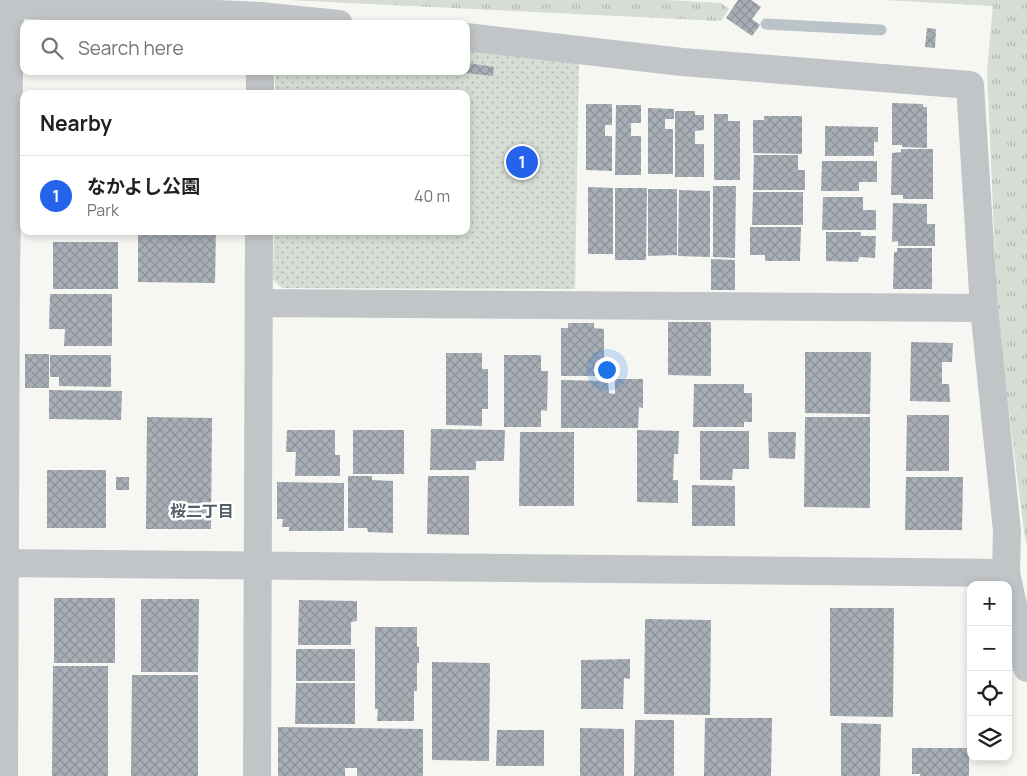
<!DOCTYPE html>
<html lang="en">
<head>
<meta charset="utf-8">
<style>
  :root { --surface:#fff; --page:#f6f6f6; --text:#202124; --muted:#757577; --line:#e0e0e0; --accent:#2563eb }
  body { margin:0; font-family:Manrope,"Noto Sans JP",sans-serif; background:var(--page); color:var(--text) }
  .controls { position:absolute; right:15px; bottom:15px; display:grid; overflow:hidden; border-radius:10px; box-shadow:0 2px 8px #0003 }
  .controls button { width:45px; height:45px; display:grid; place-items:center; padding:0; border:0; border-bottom:1px solid var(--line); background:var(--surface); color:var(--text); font:25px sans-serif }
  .you { position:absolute; left:606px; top:369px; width:18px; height:18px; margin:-12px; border:4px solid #fff; border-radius:50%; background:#1a73e8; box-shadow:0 0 0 8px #1a73e833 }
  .badge { display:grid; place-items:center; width:32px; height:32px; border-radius:50%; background:var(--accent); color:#fff; font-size:16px; font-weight:700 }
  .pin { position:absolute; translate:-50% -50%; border:2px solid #fff; box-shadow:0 1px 5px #0006 }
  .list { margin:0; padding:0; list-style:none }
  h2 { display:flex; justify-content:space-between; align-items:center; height:65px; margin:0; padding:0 20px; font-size:21px }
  h2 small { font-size:16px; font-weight:400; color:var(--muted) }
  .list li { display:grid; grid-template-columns:32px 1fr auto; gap:15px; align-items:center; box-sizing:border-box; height:80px; padding:0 20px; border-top:1px solid var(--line) }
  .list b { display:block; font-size:19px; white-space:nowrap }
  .list p { margin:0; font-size:16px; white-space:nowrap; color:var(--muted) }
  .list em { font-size:16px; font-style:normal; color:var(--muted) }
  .icon { flex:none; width:28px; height:28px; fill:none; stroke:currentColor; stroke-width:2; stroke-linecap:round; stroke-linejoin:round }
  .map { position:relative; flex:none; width:1027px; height:776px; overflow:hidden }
  .search { position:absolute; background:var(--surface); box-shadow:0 2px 8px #0003; left:20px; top:20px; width:450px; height:55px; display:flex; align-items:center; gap:12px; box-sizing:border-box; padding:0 18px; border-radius:10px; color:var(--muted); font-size:19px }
  .panel { position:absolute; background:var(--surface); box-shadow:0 2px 8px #0003; left:20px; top:90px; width:450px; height:145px; border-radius:10px }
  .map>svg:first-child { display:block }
  .grass { fill:url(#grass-tufts) }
  .park { fill:url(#park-dots) }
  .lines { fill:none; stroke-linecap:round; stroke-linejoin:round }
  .stream { stroke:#b9c3c8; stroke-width:11 }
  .building { fill:url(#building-cross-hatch) }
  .minor { stroke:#c1c5c8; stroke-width:28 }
  .labels { text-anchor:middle; stroke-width:5; stroke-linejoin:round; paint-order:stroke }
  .neighbourhood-label { font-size:16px; font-weight:bold; fill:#535d68; stroke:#fff }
</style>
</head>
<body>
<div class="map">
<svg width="1027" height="776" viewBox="0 0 1027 776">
  <defs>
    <pattern id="grass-tufts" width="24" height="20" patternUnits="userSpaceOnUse" patternTransform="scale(1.25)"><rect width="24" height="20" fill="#d6ddd4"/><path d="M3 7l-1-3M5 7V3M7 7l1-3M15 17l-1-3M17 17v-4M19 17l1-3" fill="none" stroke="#b1b8b1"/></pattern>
    <pattern id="park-dots" width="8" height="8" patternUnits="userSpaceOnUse" patternTransform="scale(1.25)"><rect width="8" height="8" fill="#d6ddd4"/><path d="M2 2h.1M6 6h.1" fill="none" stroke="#b1b8b1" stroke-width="1.8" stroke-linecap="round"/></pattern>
    <pattern id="building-cross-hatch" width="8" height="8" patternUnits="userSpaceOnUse" patternTransform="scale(1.25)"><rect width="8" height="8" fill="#a8aeb5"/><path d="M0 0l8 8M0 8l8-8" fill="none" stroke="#8d9299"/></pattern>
  </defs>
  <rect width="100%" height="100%" fill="#f6f6f2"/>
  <!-- grass -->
  <path class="grass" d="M 288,0 L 667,0 L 721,3 L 729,9 L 721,21 Z
    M 883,0 L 1027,0 L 1027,547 L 1024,532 L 998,322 L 987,71 L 993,6 Z"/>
  <!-- park -->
  <path class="park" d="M 466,48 L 579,61 L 575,289 L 282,288 L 273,280 L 274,231 L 466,231 L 466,94 L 275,94 L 275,71 L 466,71 Z"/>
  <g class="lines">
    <!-- stream -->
    <path class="stream" d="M 766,24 L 881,30"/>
  </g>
  <!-- building -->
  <path class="building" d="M 738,0 L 751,0 L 761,7 L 752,19 L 760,25 L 752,36 L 726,18 Z
    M 927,28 L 936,29 L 935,48 L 925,47 Z
    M 467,63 L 494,67 L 493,76 L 466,73 Z
    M 892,103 L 923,104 L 923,107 L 927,107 L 927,148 L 902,147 L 902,145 L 892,145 Z
    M 586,104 L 612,104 L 612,125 L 605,125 L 605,136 L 612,136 L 612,171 L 586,170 Z
    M 616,105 L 641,105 L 641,123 L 631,123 L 631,136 L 641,136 L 641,175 L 615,175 Z
    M 648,108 L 674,109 L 674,119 L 665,119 L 665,129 L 673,129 L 673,174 L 648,174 Z
    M 675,111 L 695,111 L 695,115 L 704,115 L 704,130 L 695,131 L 695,144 L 704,144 L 704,177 L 675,177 Z
    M 714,114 L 728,114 L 728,121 L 740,121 L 740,180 L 714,180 Z
    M 764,116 L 802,116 L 802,154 L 753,153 L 753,120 L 764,120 Z
    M 825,126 L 878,127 L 878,142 L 874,142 L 874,156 L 825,156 Z
    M 901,149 L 933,149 L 933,199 L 903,199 L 903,195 L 891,195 L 892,153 L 901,152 Z
    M 754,155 L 798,155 L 798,170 L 805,170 L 805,190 L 753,190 Z
    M 822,161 L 877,161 L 877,182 L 859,182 L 859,191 L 821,191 Z
    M 713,186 L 736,186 L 735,258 L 713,257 Z
    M 588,187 L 613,188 L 613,254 L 588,254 Z
    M 615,188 L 647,188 L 646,260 L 615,260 Z
    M 648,189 L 677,189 L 677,255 L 648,256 Z
    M 679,190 L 710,191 L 710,257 L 678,256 Z
    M 753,192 L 803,192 L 803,225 L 752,225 Z
    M 823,197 L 863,197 L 863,210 L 876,210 L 876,230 L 822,230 Z
    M 893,203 L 927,204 L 927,224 L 935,224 L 935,246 L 898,246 L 898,241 L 892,242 Z
    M 750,227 L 801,227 L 800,261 L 765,261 L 765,255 L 750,255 Z
    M 138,231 L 216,231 L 215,283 L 138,282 Z
    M 826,232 L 861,232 L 861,236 L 876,236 L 875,258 L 859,257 L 858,262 L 826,261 Z
    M 53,242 L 118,242 L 118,289 L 53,289 Z
    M 897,248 L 932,248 L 932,289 L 893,289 L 894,252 L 897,252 Z
    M 711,259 L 735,260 L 735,290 L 711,290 Z
    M 50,294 L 112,294 L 112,346 L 64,346 L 65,329 L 49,329 Z
    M 668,322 L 711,322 L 711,376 L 668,375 Z
    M 568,323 L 594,323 L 594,328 L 604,329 L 604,376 L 561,376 L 561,328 L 568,328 Z
    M 911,342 L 953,343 L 952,362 L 942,362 L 942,384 L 949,384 L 950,402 L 910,401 Z
    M 805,352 L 871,352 L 870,414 L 805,413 Z
    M 446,353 L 482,353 L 482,369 L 488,369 L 488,409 L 482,409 L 482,426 L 446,425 Z
    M 25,354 L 49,354 L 49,388 L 25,388 Z
    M 50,355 L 111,355 L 111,387 L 59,386 L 59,377 L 50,377 Z
    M 504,355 L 541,355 L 541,371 L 548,371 L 547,411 L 541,410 L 541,427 L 504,427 Z
    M 615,379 L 643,379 L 643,408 L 639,407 L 638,428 L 561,428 L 561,380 L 608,381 L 609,393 L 615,394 Z
    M 694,384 L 744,384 L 744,393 L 752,393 L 752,422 L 744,422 L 744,427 L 693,427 Z
    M 49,390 L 122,391 L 121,420 L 49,419 Z
    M 907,415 L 949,415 L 949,471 L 906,471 Z
    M 147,417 L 212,418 L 211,529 L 146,529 Z
    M 805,417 L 870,417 L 870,508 L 804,507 Z
    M 431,429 L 505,430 L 504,461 L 476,461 L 476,470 L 430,470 Z
    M 287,430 L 335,430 L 335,455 L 340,455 L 340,476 L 295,476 L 296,452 L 286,452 Z
    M 353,430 L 404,430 L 404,474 L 353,474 Z
    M 637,430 L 679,431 L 678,454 L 674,454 L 673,480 L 678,480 L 678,503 L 637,502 Z
    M 700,431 L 749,431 L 749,469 L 733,469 L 732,480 L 700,480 Z
    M 520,432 L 574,432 L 574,506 L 519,506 Z
    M 768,432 L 796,432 L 795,459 L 769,458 Z
    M 47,470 L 106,470 L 106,528 L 47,528 Z
    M 348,476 L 372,476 L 372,480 L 393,481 L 393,533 L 368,532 L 367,528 L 348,528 Z
    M 428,476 L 469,476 L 469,535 L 427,534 Z
    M 116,477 L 129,477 L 129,490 L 116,490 Z
    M 906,477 L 963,477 L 962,530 L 905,530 Z
    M 277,482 L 344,483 L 344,531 L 289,531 L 289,527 L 282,527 L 283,519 L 277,519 Z
    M 692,485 L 735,486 L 735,526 L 692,526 Z
    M 54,598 L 115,598 L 115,663 L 54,663 Z
    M 141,599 L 199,599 L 198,672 L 141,672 Z
    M 299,600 L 357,601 L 357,621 L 351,622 L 351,645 L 298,645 Z
    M 830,608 L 894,608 L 893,717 L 830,716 Z
    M 645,619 L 711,620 L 710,715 L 644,714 Z
    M 375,627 L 417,627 L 417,647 L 419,647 L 419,663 L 417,663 L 417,691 L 414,691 L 414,721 L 377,721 L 378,709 L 375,709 Z
    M 296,649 L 355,649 L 355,681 L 296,681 Z
    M 630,659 L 630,679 L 624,678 L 623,709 L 581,709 L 581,660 Z
    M 432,662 L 490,663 L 489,761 L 432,760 Z
    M 53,666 L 108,666 L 108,776 L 52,776 Z
    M 132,675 L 198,675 L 198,776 L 131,776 Z
    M 296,683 L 355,683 L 355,724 L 295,724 Z
    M 705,718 L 772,718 L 771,776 L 704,776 Z
    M 635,720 L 674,720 L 674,776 L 634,776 Z
    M 841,723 L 881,724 L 880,776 L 841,776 Z
    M 278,727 L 423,729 L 423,776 L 357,776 L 357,768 L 345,768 L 345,776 L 278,776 Z
    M 580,728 L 624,729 L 624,776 L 580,776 Z
    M 497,730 L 544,730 L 544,766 L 496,766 Z
    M 912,748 L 969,748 L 969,776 L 920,776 L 920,774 L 912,774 Z"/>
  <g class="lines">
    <!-- minor -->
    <path class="minor" d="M 0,4 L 260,16 L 339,24
      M 466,37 L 682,62 L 970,85 L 984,308 L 1007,531 L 1006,573
      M 260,94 L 260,71
      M 259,303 L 984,308
      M 0,563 L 1006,573 L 1027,668
      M 4,776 L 6,273 L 10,4
      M 257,776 L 259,231"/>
  </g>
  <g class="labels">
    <!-- neighbourhood labels -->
    <g class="neighbourhood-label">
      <text x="202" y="517">桜二丁目</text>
    </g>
  </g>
</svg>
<div class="controls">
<button>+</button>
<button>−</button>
<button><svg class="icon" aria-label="locate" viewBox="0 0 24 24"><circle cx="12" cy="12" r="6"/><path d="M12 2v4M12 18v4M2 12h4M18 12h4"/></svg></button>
<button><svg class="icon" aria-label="layers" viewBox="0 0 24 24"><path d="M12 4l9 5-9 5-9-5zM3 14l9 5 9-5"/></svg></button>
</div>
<div class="you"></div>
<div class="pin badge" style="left:522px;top:162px">1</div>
<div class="search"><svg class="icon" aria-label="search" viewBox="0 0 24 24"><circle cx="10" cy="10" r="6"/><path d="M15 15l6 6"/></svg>Search here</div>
<section class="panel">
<h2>Nearby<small></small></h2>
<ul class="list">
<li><span class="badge">1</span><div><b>なかよし公園</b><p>Park</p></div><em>40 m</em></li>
</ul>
</section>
</div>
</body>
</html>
